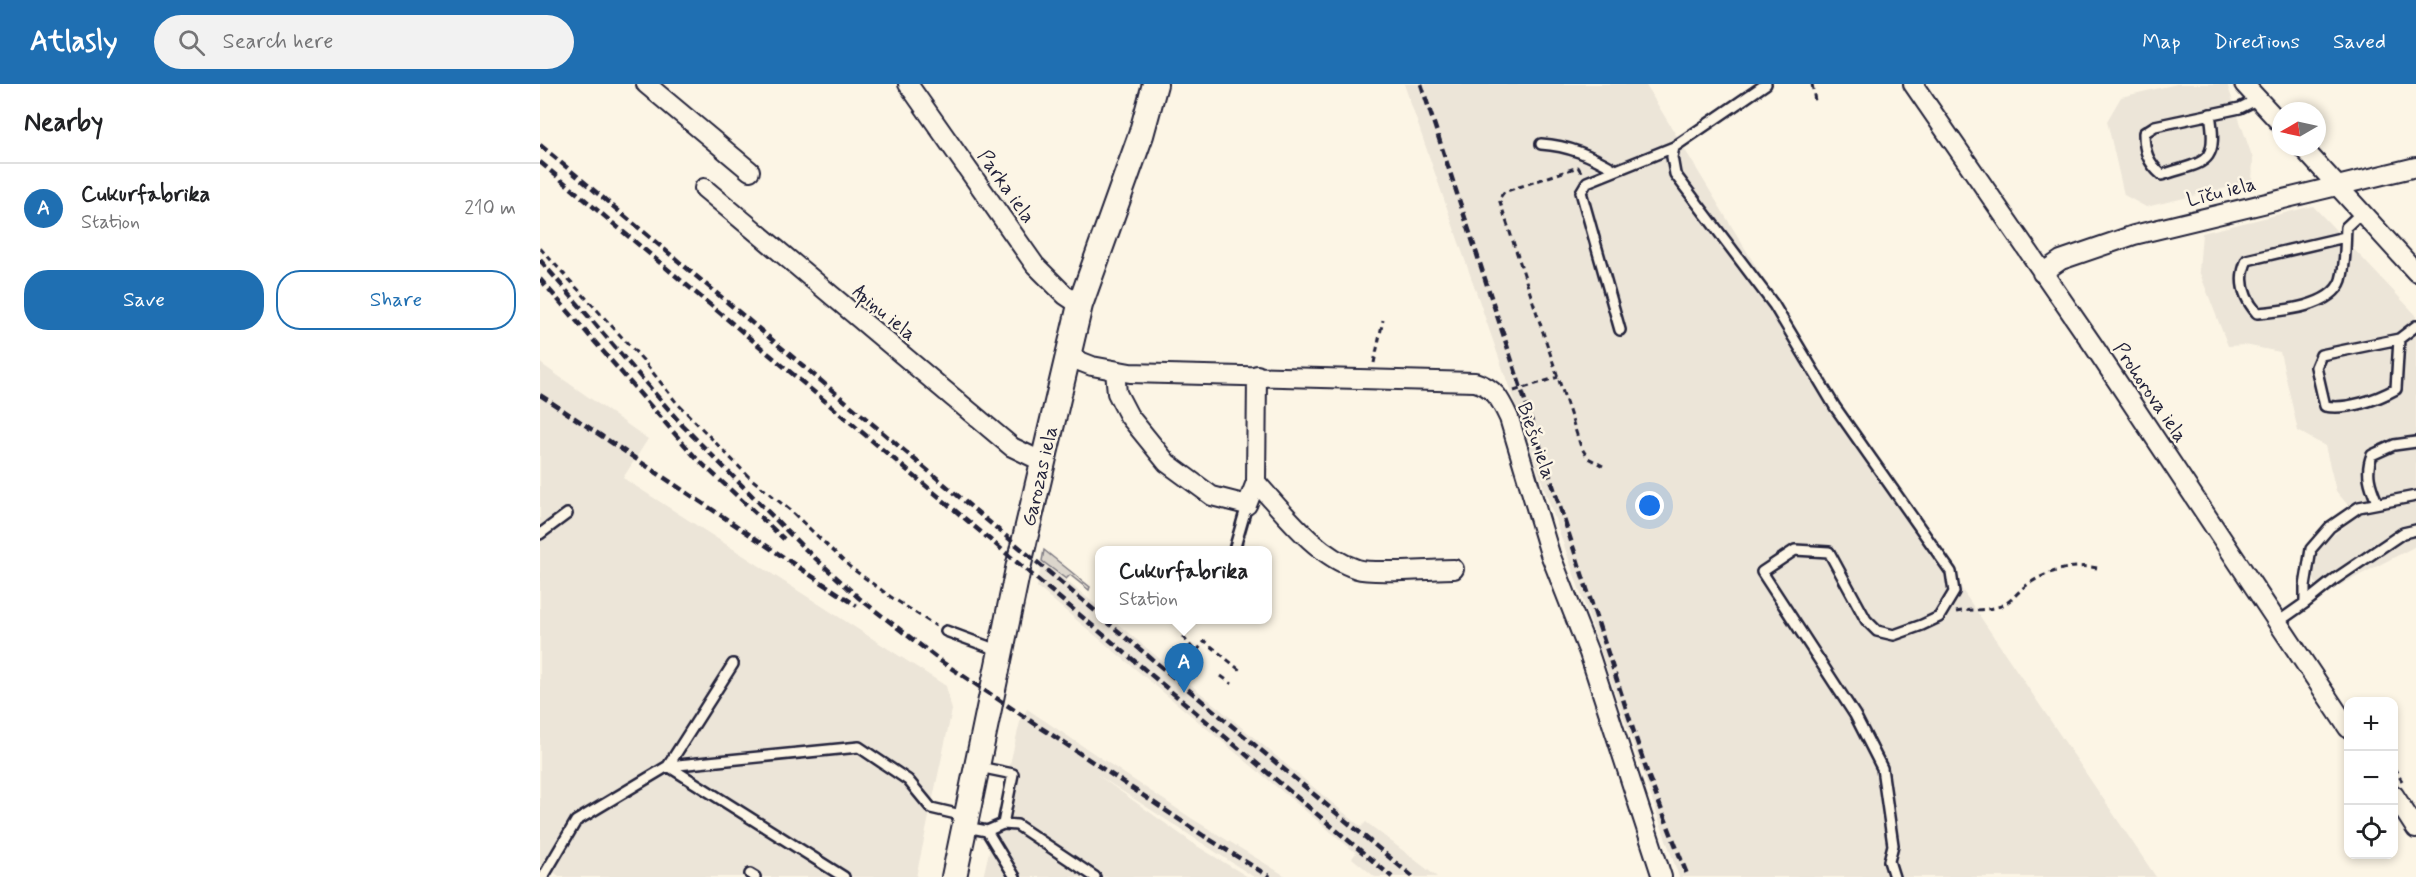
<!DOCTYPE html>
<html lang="en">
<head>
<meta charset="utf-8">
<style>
  :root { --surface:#fff; --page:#f2f2f2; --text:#202124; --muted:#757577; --line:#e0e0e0; --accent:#1f6fb2 }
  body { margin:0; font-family:Mynerve,sans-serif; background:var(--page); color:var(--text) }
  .controls { position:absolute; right:18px; bottom:18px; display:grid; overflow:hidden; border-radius:12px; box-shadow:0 3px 9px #0003 }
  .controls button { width:54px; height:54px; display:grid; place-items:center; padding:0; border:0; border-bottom:2px solid var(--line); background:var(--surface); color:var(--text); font:30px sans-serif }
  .compass { position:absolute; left:1732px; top:18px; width:54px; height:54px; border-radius:50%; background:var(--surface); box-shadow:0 3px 9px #0003; rotate:261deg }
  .you { position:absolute; left:1110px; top:422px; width:21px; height:21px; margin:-15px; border:4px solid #fff; border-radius:50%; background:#1a73e8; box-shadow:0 0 0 9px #1a73e833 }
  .badge { display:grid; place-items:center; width:39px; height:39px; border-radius:50%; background:var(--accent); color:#fff; font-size:20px; font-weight:700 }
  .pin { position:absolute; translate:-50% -50px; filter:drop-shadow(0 2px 3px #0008) }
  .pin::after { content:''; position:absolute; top:32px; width:21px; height:18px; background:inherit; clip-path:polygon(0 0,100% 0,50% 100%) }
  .popup { position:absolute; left:555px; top:462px; width:177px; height:78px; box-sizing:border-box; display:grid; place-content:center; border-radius:12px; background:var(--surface); filter:drop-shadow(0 2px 4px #0005); font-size:20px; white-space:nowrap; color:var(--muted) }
  .popup b { font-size:22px; color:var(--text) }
  .popup::after { content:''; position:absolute; left:50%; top:100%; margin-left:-12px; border:12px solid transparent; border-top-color:var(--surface) }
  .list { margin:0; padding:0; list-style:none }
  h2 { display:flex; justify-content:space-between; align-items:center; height:78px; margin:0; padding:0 24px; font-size:26px }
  h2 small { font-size:20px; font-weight:400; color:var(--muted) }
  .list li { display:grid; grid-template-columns:39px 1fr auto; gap:18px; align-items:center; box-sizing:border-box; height:90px; padding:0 24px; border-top:2px solid var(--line) }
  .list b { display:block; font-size:22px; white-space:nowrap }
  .list p { margin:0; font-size:20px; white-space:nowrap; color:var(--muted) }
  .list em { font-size:20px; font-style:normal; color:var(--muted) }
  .actions { display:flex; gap:12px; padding:18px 24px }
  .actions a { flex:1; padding:14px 0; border:2px solid var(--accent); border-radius:24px; text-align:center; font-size:21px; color:var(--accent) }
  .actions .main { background:var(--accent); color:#fff }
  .icon { flex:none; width:33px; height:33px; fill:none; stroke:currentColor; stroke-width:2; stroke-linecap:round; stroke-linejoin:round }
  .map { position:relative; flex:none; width:1876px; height:793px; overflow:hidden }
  header { display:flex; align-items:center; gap:36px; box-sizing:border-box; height:84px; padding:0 30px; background:var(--accent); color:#fff }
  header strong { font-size:28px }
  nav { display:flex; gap:33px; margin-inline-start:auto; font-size:21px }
  .search { width:420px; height:54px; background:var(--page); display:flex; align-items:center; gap:15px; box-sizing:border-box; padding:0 21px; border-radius:33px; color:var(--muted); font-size:22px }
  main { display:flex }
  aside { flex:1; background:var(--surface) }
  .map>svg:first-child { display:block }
  .built { fill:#ece5d8 }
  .green { fill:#dcd6cc; stroke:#7f7c84; stroke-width:1.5 }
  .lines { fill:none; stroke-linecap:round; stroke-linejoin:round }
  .service-casing { stroke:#22223b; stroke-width:14 }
  .minor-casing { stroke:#22223b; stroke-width:22 }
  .secondary-casing { stroke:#22223b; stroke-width:28 }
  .path { stroke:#22223b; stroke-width:3; stroke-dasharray:6 4.5; stroke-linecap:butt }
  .service { stroke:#fcf5e5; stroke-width:9 }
  .minor { stroke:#fcf5e5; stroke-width:18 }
  .secondary { stroke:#fcf5e5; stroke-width:24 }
  .rail { stroke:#22223b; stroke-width:4.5; stroke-dasharray:9 4.5; stroke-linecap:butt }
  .labels { text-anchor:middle; stroke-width:5; stroke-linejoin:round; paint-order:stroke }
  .street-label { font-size:20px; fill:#22223b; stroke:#fcf5e5 }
</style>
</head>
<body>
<header>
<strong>Atlasly</strong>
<div class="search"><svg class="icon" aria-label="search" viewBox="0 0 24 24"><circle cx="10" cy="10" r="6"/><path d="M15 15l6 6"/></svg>Search here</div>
<nav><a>Map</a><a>Directions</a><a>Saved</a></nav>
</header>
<main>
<aside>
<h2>Nearby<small></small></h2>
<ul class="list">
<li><span class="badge">A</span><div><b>Cukurfabrika</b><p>Station</p></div><em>210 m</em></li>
</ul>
<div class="actions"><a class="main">Save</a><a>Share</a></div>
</aside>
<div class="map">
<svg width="1876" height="793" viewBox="0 0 1876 793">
  <rect width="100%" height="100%" fill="#fcf5e5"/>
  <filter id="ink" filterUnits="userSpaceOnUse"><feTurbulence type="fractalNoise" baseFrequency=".0167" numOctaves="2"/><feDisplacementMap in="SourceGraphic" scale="12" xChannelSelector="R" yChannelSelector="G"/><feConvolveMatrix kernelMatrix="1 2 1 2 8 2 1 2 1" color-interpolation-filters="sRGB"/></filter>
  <g filter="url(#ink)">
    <!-- built -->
    <path class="built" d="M 864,0 L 1105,0 L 1327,365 L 1616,793 L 1139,793 Z
      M 1637,0 L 1687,0 L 1713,75 L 1712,98 L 1606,123 L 1584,111 L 1567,37 L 1581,13 Z
      M 1773,122 L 1876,231 L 1876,462 L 1783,510 L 1762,477 L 1817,432 L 1796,407 L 1785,362 L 1758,347 L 1740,268 L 1705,261 L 1688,262 L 1659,187 L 1662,149 Z
      M 0,279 L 108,355 L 83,394 L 406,602 L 412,626 L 376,793 L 21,793 L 0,780 Z
      M 502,477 L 560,524 L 560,536 L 573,536 L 821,743 L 826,738 L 897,793 L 835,793 L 812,774 L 816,769 L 497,503 Z
      M 487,625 L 651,734 L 747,793 L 714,793 L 556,690 L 657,762 L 708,793 L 443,793 L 480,638 Z"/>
    <!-- green -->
    <path class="green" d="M 504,466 L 550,503 L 549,506 L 530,491 L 526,495 L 502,477 Z"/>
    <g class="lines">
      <!-- service casing -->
      <g class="service-casing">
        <path id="service" d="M 1226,0 L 1134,63 L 1132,73 L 1135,90 L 1234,221 L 1295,323 L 1411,488 L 1414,508 L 1399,533 L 1382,541 L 1354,551 L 1337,547 L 1326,536 L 1289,468 L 1255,466 L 1222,488 L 1315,631 L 1342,684 L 1353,761 L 1349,777 L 1354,793
          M 1670,30 C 1679,83 1663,77 1622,91 C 1608,79 1604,67 1604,49 L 1615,42 L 1700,24 L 1718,15
          M 1001,60 C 1029,62 1050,71 1074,85
          M 1805,153 L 1707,176 C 1698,195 1703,213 1717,229 C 1741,227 1792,223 1801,196 C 1806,179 1805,160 1806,143 L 1822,128
          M 1080,246 L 1041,108 L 1047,98 L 1134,63
          M 1859,255 L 1856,305 C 1836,316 1807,326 1785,322 L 1776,283 L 1781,271 L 1859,255 L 1876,242
          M 1837,418 C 1830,402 1825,388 1832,371 L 1854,361 L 1876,358
          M 0,450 L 27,430
          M 694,466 L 707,421
          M 1765,519 L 1795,495 L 1863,449 L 1876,446
          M 1738,538 L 1765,519 L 1765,502 L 1771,465 L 1790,443 L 1819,423 L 1876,412
          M 406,547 L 460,567
          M 128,682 L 319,663 L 368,696 L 391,724 L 425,732
          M 128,682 L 304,793
          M 439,683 L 473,690 L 463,740 L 447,747
          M 463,740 L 477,741 L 555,793
          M 426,743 L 447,747 L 475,793
          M 210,790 L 215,793
          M 3,793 L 36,737 L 128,682 L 193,580"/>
      </g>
      <!-- minor casing -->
      <g class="minor-casing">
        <path id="minor" d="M 106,0 L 210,87
          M 368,0 L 495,181 L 525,211 L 540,221
          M 1373,0 L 1553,261 L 1808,644
          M 1704,0 L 1741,40
          M 1762,63 L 1876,188
          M 164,104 L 472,363 L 503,378
          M 1502,189 L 1521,176 L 1594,151 L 1876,83
          M 529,273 L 552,282 L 590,289 L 935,298 C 955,304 960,315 969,334 L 1010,470 L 1049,569 L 1122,793
          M 575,287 L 577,309 L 589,332 L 627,379 L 672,412 L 707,421 L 716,398
          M 717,291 L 716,398 C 744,429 776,472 817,485 C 833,490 893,485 914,485
          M 1854,711 L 1876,745"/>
      </g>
      <!-- secondary casing -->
      <g class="secondary-casing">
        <path id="secondary" d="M 414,793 L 479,480 L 540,221 L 601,51 L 615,0"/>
      </g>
      <!-- path -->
      <path class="path" d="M 1272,0 L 1275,17
        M 1041,88 L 1038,83 L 964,108 L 959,115 L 1041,363 L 1048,374 L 1063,382
        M 0,164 L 103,276 L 136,318 L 209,393 L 251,427 L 310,483 L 351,513 L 396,542
        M 834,279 L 843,236
        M 974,307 L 1018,293
        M 1416,528 C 1430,525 1444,527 1457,523 C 1468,521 1475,511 1483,504 C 1503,488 1533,479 1557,484
        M 656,536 L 643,553 L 656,568 L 665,557 L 702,588
        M 681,592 L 692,600
        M 1854,684 L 1862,697"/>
      <!-- service -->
      <use href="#service" class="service"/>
      <!-- minor -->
      <use href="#minor" class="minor"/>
      <!-- secondary -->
      <use href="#secondary" class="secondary"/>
      <!-- rail -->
      <path class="rail" d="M 881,0 L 1108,691 L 1148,793
        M 0,61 L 560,531
        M 0,78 L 852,793
        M 0,176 L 142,341 L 263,463 L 319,514 L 402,578 L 664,752 L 730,793
        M 0,195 L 156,374 L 244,455
        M 0,311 L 317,522
        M 565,536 L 873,793"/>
    </g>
  </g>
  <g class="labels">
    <!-- street labels -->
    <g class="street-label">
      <text transform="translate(467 102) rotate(55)" y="7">Parka iela</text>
      <text transform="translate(1681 107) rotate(-14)" y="7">Līču iela</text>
      <text transform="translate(345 228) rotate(40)" y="7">Apiņu iela</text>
      <text transform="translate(1611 308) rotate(56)" y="7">Prohorova iela</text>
      <text transform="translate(997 356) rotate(71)" y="7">Biešu iela</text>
      <text transform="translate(499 392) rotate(-77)" y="7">Garozas iela</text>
    </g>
  </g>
</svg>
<div class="controls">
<button>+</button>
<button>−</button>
<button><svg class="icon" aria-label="locate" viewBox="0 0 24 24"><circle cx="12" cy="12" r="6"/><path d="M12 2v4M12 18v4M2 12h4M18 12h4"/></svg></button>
</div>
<svg class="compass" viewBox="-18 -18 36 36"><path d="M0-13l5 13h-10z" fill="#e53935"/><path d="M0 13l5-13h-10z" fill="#757577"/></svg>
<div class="you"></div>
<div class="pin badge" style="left:644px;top:609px">A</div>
<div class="popup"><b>Cukurfabrika</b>Station</div>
</div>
</main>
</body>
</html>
